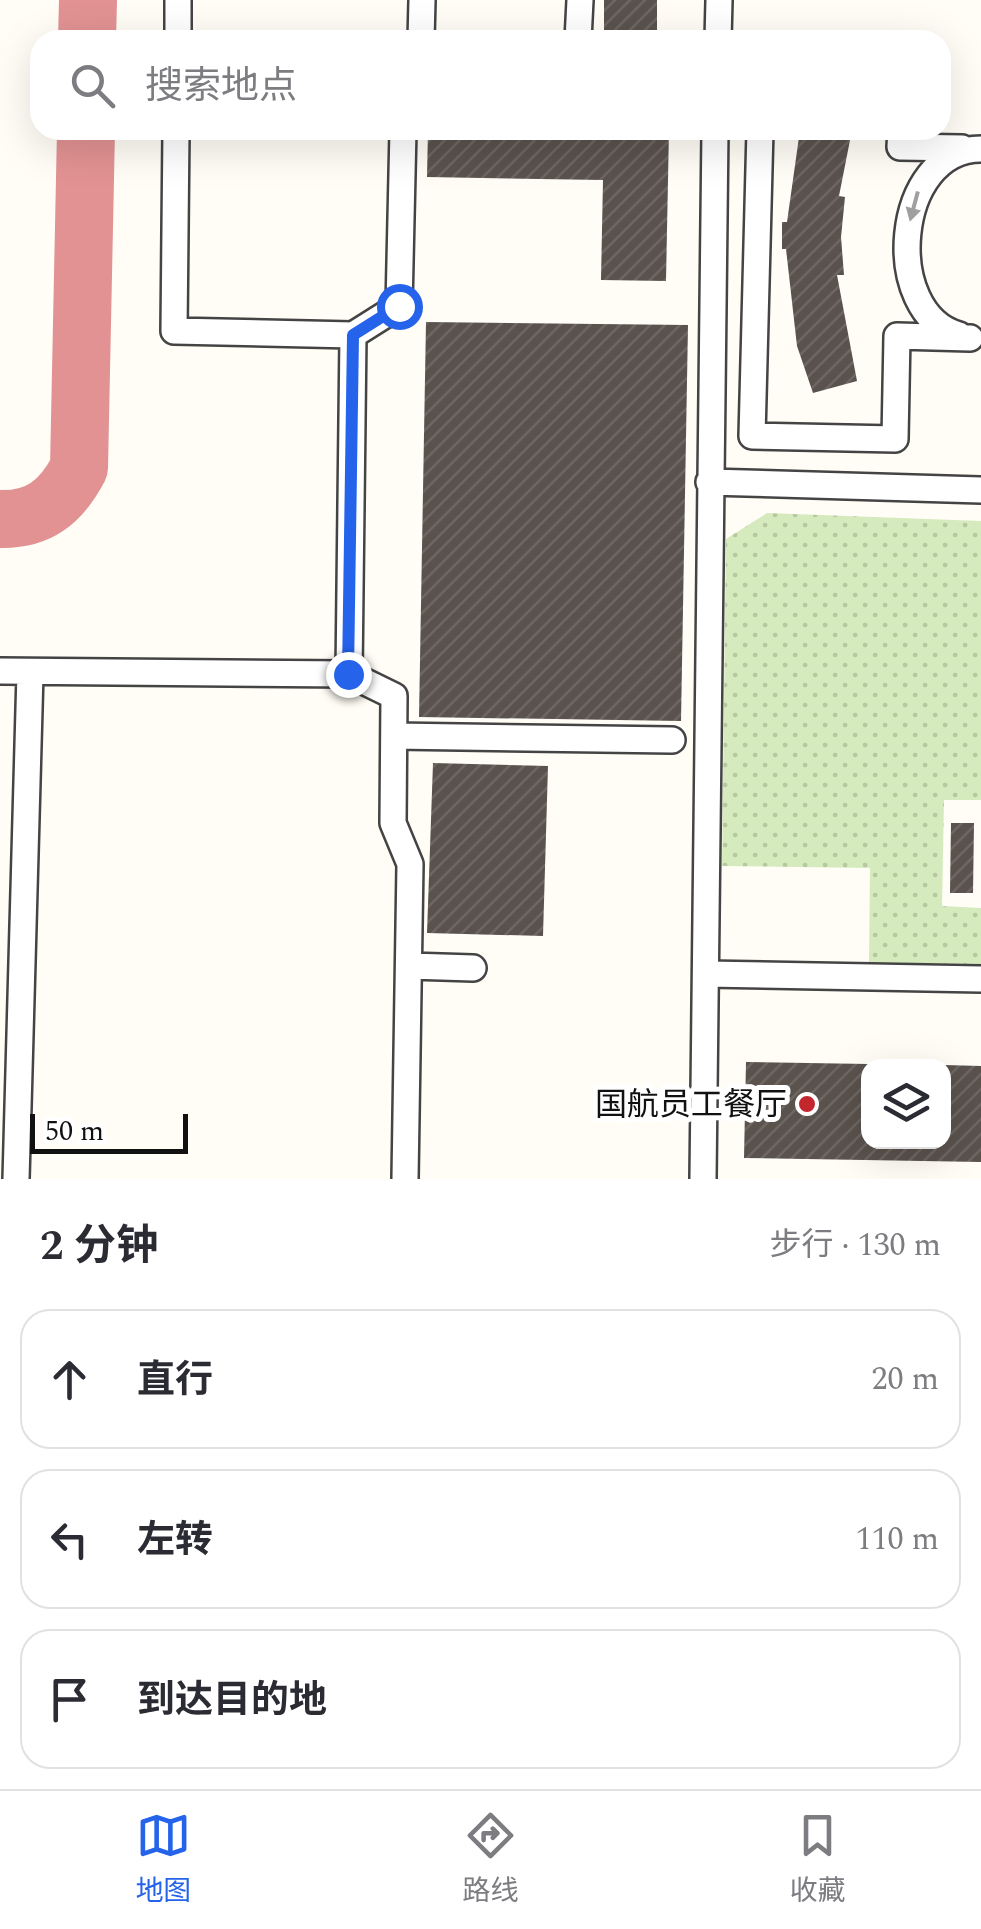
<!DOCTYPE html>
<html lang="zh">
<head>
<meta charset="utf-8">
<style>
  :root { --surface:#fff; --page:#f7f7f7; --text:#2b2b33; --muted:#7c7c81; --line:#e1e1e2; --accent:#2563eb }
  body { margin:0; font-family:Spectral,"Noto Sans SC",serif; background:var(--page); color:var(--text) }
  .controls { position:absolute; right:30px; bottom:30px; display:grid; overflow:hidden; border-radius:20px; box-shadow:0 10px 40px #0002 }
  .controls button { width:90px; height:90px; display:grid; place-items:center; padding:0; border:0; border-bottom:2px solid var(--line); background:var(--surface); color:var(--text); font:50px sans-serif }
  .scale { position:absolute; left:30px; bottom:25px; width:158px; box-sizing:border-box; padding-left:10px; border:5px solid #111; border-top:0; font-size:28px; line-height:35px; white-space:nowrap; color:#111; -webkit-text-stroke:8px #fff; paint-order:stroke }
  .stop { position:absolute; width:30px; height:30px; margin:-22px; border:8px solid #2563eb; border-radius:50%; background:#fff }
  .stop.end { background:#2563eb; border-color:#fff; box-shadow:0 2px 10px #0008 }
  .list { margin:0; padding:0; list-style:none }
  h2 { display:flex; justify-content:space-between; align-items:center; height:130px; margin:0; padding:0 40px; font-size:42px }
  h2 small { font-size:32px; font-weight:400; color:var(--muted) }
  .list li { display:grid; grid-template-columns:65px 1fr auto; gap:30px; align-items:center; box-sizing:border-box; height:140px; margin:0 20px 20px; padding:0 20px; border:2px solid var(--line); border-radius:30px }
  .list b { display:block; font-size:38px; white-space:nowrap }
  .list em { font-size:32px; font-style:normal; color:var(--muted) }
  .icon { flex:none; width:55px; height:55px; fill:none; stroke:currentColor; stroke-width:2; stroke-linecap:round; stroke-linejoin:round }
  .map { position:relative; flex:none; width:981px; height:1179px; overflow:hidden }
  .search { position:absolute; background:var(--surface); box-shadow:0 10px 40px #0002; left:30px; right:30px; top:30px; height:110px; display:flex; align-items:center; gap:25px; box-sizing:border-box; padding:0 35px; border-radius:30px; color:var(--muted); font-size:38px }
  .sheet { height:610px; background:var(--surface) }
  nav { display:flex; justify-content:space-around; align-items:center; box-sizing:border-box; height:140px; border-top:2px solid var(--line); background:var(--surface); font-size:28px; color:var(--muted) }
  nav a { display:grid; justify-items:center; gap:5px }
  nav .on { color:var(--accent) }
  .map>svg:first-child { display:block }
  .grass { fill:url(#grass-dots) }
  .lines { fill:none; stroke-linecap:round; stroke-linejoin:round }
  .taxiway { stroke:#e29292; stroke-width:58 }
  .building { fill:url(#building-hatch) }
  .minor-casing { stroke:#444; stroke-width:30 }
  .minor { stroke:#fff; stroke-width:25 }
  .oneway { fill:#a0a0a0 }
  .route { stroke:#2563eb; stroke-width:12 }
  .poi-dot { fill:#c4262e; stroke:#fff; stroke-width:4 }
  .labels { text-anchor:middle; stroke-width:10; stroke-linejoin:round; paint-order:stroke }
  .poi-label { font-size:32px; fill:#111; stroke:#fff; text-anchor:end }
</style>
</head>
<body>
<div class="map">
<svg width="981" height="1179" viewBox="0 0 981 1179">
  <defs>
    <pattern id="grass-dots" width="8" height="8" patternUnits="userSpaceOnUse" patternTransform="scale(2.5)"><rect width="8" height="8" fill="#d5ebbd"/><path d="M2 2h.1M6 6h.1" fill="none" stroke="#b6c8a1" stroke-width="1.8" stroke-linecap="round"/></pattern>
    <pattern id="building-hatch" width="6" height="6" patternUnits="userSpaceOnUse" patternTransform="scale(2.5)"><rect width="6" height="6" fill="#5a524d"/><path d="M-1 1l2-2M0 6l6-6M5 7l2-2" fill="none" stroke="#6d6662"/></pattern>
  </defs>
  <rect width="100%" height="100%" fill="#fffdf5"/>
  <!-- grass -->
  <path class="grass" d="M 767,513 L 981,521 L 981,800 L 944,800 L 942,906 L 981,908 L 981,964 L 869,963 L 870,868 L 722,866 L 726,539 Z"/>
  <g class="lines">
    <!-- taxiway -->
    <path class="taxiway" d="M 87,40 L 88,0
      M 0,519 C 39,520 61,502 79,468 L 86,130"/>
  </g>
  <!-- building -->
  <path class="building" d="M 604,0 L 657,0 L 657,40 L 604,40 Z
    M 428,130 L 669,130 L 666,281 L 601,280 L 603,180 L 427,177 Z
    M 800,130 L 852,130 L 839,196 L 845,197 L 841,237 L 844,275 L 837,275 L 857,381 L 813,393 L 797,346 L 786,249 L 782,249 L 782,222 L 787,222 Z
    M 426,322 L 688,325 L 681,721 L 419,717 Z
    M 433,763 L 548,766 L 543,936 L 427,933 Z
    M 951,823 L 974,823 L 973,893 L 950,893 Z
    M 746,1062 L 868,1064 L 868,1142 L 944,1142 L 944,1065 L 981,1066 L 981,1162 L 744,1158 Z"/>
  <g class="lines">
    <!-- minor casing -->
    <g class="minor-casing">
      <path id="minor" d="M 178,40 L 178,0
        M 421,40 L 422,0
        M 578,40 L 580,0
        M 718,40 L 719,0
        M 176,130 L 174,331 L 353,335
        M 403,130 L 399,306 L 353,335 L 349,674 L 394,696 L 393,823 L 410,864 L 405,1179
        M 760,130 L 752,436 L 895,439 L 897,336 L 970,338
        M 901,130 L 900,147 L 962,148
        M 959,335 C 881,314 893,149 981,149
        M 709,482 L 981,490
        M 0,671 L 349,674
        M 394,736 L 672,740
        M 410,966 L 473,968
        M 706,974 L 981,979
        M 16,1179 L 30,673
        M 703,1179 L 715,130"/>
    </g>
    <!-- minor -->
    <use href="#minor" class="minor"/>
  </g>
  <!-- one-way arrows -->
  <defs><path id="oneway-solid" d="M-6-.8H1V-3.2L6.5 0L1 3.2V.8H-6Z" transform="scale(2.5)"/></defs>
  <use class="oneway" href="#oneway-solid" transform="translate(914 206) rotate(105)"/>
  <g class="lines">
    <!-- route -->
    <path class="route" d="M 348,674 L 353,335 L 399,306"/>
  </g>
  <!-- markers -->
  <circle class="poi-dot" cx="807" cy="1104" r="10"/>
  <g class="labels">
    <!-- poi labels -->
    <g class="poi-label">
      <text x="787" y="1115">国航员工餐厅</text>
    </g>
  </g>
</svg>
<div class="controls">
<button><svg class="icon" aria-label="layers" viewBox="0 0 24 24"><path d="M12 4l9 5-9 5-9-5zM3 14l9 5 9-5"/></svg></button>
</div>
<div class="scale">50 m</div>
<div class="stop" style="left:399px;top:306px"></div>
<div class="stop end" style="left:348px;top:674px"></div>
<div class="search"><svg class="icon" aria-label="search" viewBox="0 0 24 24"><circle cx="10" cy="10" r="6"/><path d="M15 15l6 6"/></svg>搜索地点</div>
</div>
<section class="sheet">
<h2>2 分钟<small>步行 · 130 m</small></h2>
<ul class="list">
<li><svg class="icon" aria-label="ahead" viewBox="0 0 24 24"><path d="M12 20V5M6 11l6-6 6 6"/></svg><div><b>直行</b></div><em>20 m</em></li>
<li><svg class="icon" aria-label="left" viewBox="0 0 24 24"><path d="M17 20v-9H6M10 6l-5 5 5 5"/></svg><div><b>左转</b></div><em>110 m</em></li>
<li><svg class="icon" aria-label="arrive" viewBox="0 0 24 24"><path d="M6 21V4h12l-3 4 3 4H6"/></svg><div><b>到达目的地</b></div></li>
</ul>
</section>
<nav>
<a class="on"><svg class="icon" aria-label="map" viewBox="0 0 24 24"><path d="M3 6l6-2 6 2 6-2v14l-6 2-6-2-6 2zM9 4v14M15 6v14"/></svg>地图</a>
<a><svg class="icon" aria-label="directions" viewBox="0 0 24 24"><path d="M12 3l9 9-9 9-9-9zM9 14v-3h6M13 9l2 2-2 2"/></svg>路线</a>
<a><svg class="icon" aria-label="saved" viewBox="0 0 24 24"><path d="M7 4h10v16l-5-4-5 4z"/></svg>收藏</a>
</nav>
</body>
</html>
